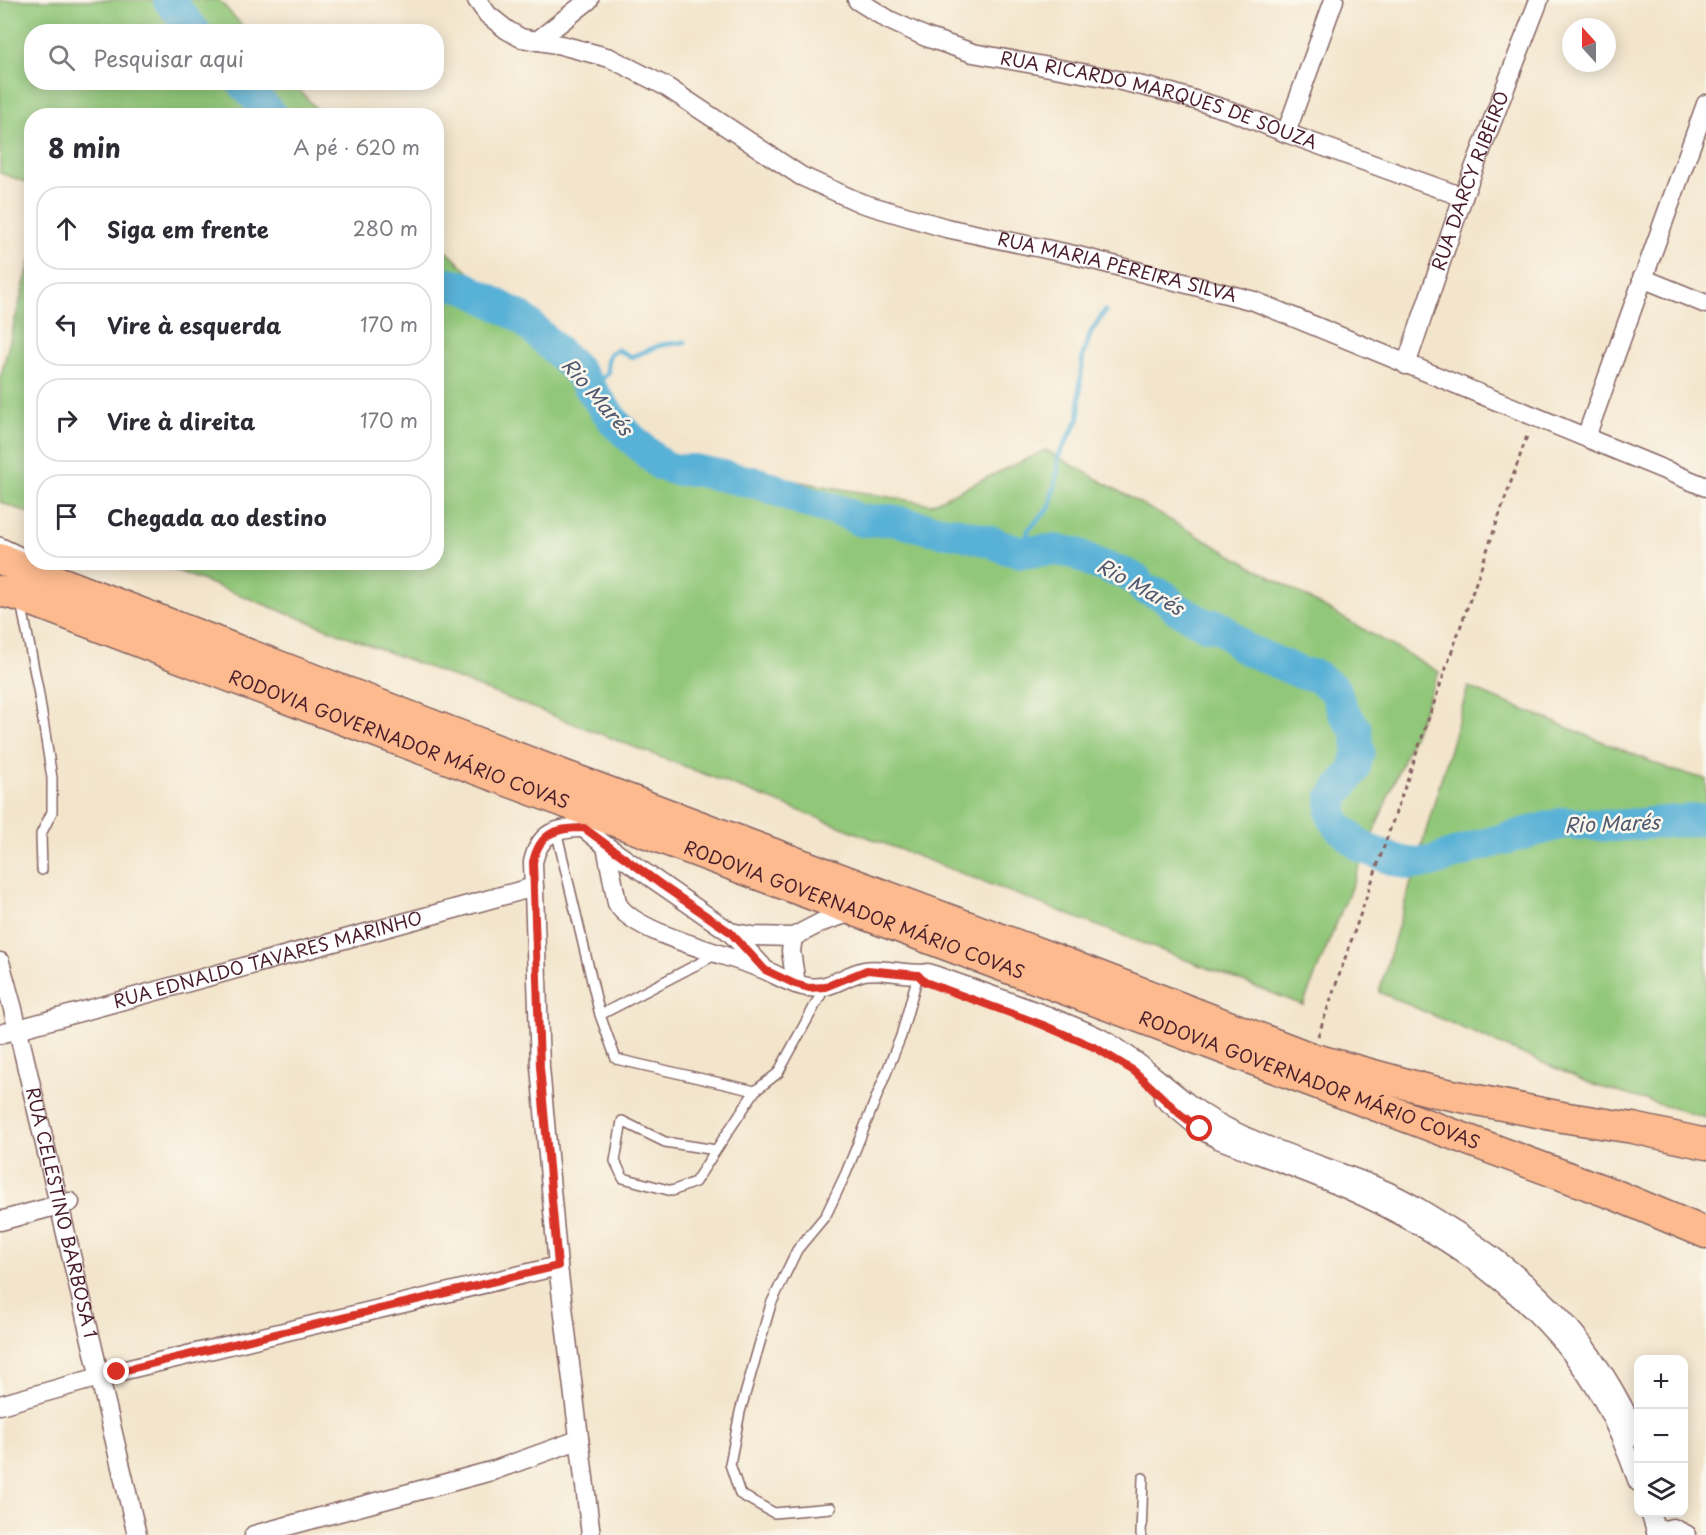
<!DOCTYPE html>
<html lang="pt">
<head>
<meta charset="utf-8">
<style>
  :root { --surface:#fff; --page:#f7f7f7; --text:#2b2b33; --muted:#7c7c81; --line:#e1e1e2 }
  body { margin:0; font-family:"Playpen Sans",sans-serif; background:var(--page); color:var(--text) }
  .controls { position:absolute; right:18px; bottom:18px; display:grid; overflow:hidden; border-radius:12px; box-shadow:0 3px 15px #0003 }
  .controls button { width:54px; height:54px; display:grid; place-items:center; padding:0; border:0; border-bottom:2px solid var(--line); background:var(--surface); color:var(--text); font:30px sans-serif }
  .compass { position:absolute; left:1562px; top:18px; width:54px; height:54px; border-radius:50%; background:var(--surface); box-shadow:0 3px 15px #0003; rotate:339deg }
  .stop { position:absolute; width:18px; height:18px; margin:-14px; border:4px solid #d93025; border-radius:50%; background:#fff }
  .stop.end { background:#d93025; border-color:#fff; box-shadow:0 2px 6px #0008 }
  .list { margin:0; padding:0; list-style:none }
  h2 { display:flex; justify-content:space-between; align-items:center; height:78px; margin:0; padding:0 24px; font-size:26px }
  h2 small { font-size:20px; font-weight:400; color:var(--muted) }
  .list li { display:grid; grid-template-columns:39px 1fr auto; gap:18px; align-items:center; box-sizing:border-box; height:84px; margin:0 12px 12px; padding:0 12px; border:2px solid var(--line); border-radius:24px }
  .list b { display:block; font-size:22px; white-space:nowrap }
  .list em { font-size:20px; font-style:normal; color:var(--muted) }
  .icon { flex:none; width:33px; height:33px; fill:none; stroke:currentColor; stroke-width:2; stroke-linecap:round; stroke-linejoin:round }
  .map { position:relative; flex:none; width:1706px; height:1535px; overflow:hidden }
  .search { position:absolute; background:var(--surface); box-shadow:0 3px 15px #0003; left:24px; top:24px; width:420px; height:66px; display:flex; align-items:center; gap:15px; box-sizing:border-box; padding:0 21px; border-radius:24px; color:var(--muted); font-size:22px }
  .panel { position:absolute; background:var(--surface); box-shadow:0 3px 15px #0003; left:24px; top:108px; width:420px; height:462px; border-radius:24px }
  .map>svg:first-child { display:block }
  .green { fill:#91c779; stroke:#6e7352; stroke-width:1.5 }
  .lines { fill:none; stroke-linecap:round; stroke-linejoin:round }
  .stream { stroke:#58b1d6; stroke-width:5 }
  .river { stroke:#58b1d6; stroke-width:32 }
  .service-casing { stroke:#856463; stroke-width:12 }
  .minor-casing { stroke:#856463; stroke-width:21 }
  .trunk-casing { stroke:#856463; stroke-width:33 }
  .path { stroke:#856463; stroke-width:3; stroke-dasharray:4.5 4.5; stroke-linecap:butt }
  .service { stroke:#fff; stroke-width:9 }
  .minor { stroke:#fff; stroke-width:18 }
  .trunk { stroke:#fcba8e; stroke-width:30 }
  .route { stroke:#d93025; stroke-width:8 }
  .labels { text-anchor:middle; stroke-width:5; stroke-linejoin:round; paint-order:stroke }
  .street-label { font-size:18px; fill:#4a1f2b; stroke:#fbf7ec }
  .water-label { font-size:20px; font-style:italic; fill:#50596f; stroke:#fbf7ec }
</style>
</head>
<body>
<div class="map">
<svg width="1706" height="1535" viewBox="0 0 1706 1535">
  <rect width="100%" height="100%" fill="#fbf7ec"/>
  <filter id="ink" filterUnits="userSpaceOnUse"><feTurbulence type="fractalNoise" baseFrequency=".0167" numOctaves="2"/><feDisplacementMap in="SourceGraphic" scale="12" xChannelSelector="R" yChannelSelector="G"/><feConvolveMatrix kernelMatrix="1 2 1 2 8 2 1 2 1" color-interpolation-filters="sRGB"/></filter>
  <filter id="wash" filterUnits="userSpaceOnUse"><feTurbulence type="fractalNoise" baseFrequency=".008" numOctaves="4" result="noise"/><feDisplacementMap in="SourceGraphic" scale="24" xChannelSelector="R" yChannelSelector="G"/><feGaussianBlur stdDeviation="1.35" result="paint"/><feColorMatrix in="noise" values="0 0 0 0 0 0 0 0 0 0 0 0 0 0 0 0 0 1.4 0 .05"/><feComposite in="paint" operator="in"/></filter>
  <g filter="url(#wash)">
    <rect width="100%" height="100%" fill="#f3e5cc"/>
    <!-- green -->
    <path class="green" d="M 0,0 L 219,0 L 247,31 L 32,32 L 32,82 L 293,83 L 322,115 L 32,116 L 31,184 L 0,173 Z
      M 437,242 L 668,460 L 931,504 L 1046,450 L 1439,672 L 1303,1005 L 157,563 L 436,562 Z
      M 31,258 L 31,514 L 0,502 L 0,379 Z
      M 1468,687 L 1672,770 L 1706,779 L 1706,1118 L 1594,1085 L 1379,992 Z"/>
    <g class="lines">
      <!-- stream -->
      <path class="stream" d="M 591,389 L 608,373 L 607,363 L 610,353 L 618,350 L 631,357 L 661,345 L 685,342
        M 1030,551 L 1027,538 L 1028,530 L 1049,508 L 1057,477 L 1058,457 L 1079,418 L 1080,383 L 1083,355 L 1091,332 L 1105,311"/>
      <!-- river -->
      <path class="river" d="M 169,0 L 195,32
        M 242,82 L 272,116
        M 436,282 L 465,287 L 522,318 L 576,369 L 617,425 L 661,465 L 677,470 L 694,470 L 761,484 L 810,503 L 843,512 L 861,521 L 891,520 L 940,531 L 958,533 L 992,542 L 1008,549 L 1022,552 L 1054,550 L 1075,553 L 1097,564 L 1128,575 L 1138,581 L 1143,588 L 1164,596 L 1176,608 L 1208,626 L 1216,625 L 1222,628 L 1244,648 L 1301,673 L 1316,676 L 1335,690 L 1343,712 L 1356,729 L 1359,751 L 1354,770 L 1332,799 L 1332,816 L 1339,827 L 1362,847 L 1389,858 L 1410,864 L 1431,862 L 1478,846 L 1564,823 L 1613,826 L 1706,819"/>
    </g>
  </g>
  <g filter="url(#ink)">
    <g class="lines">
      <!-- service casing -->
      <g class="service-casing">
        <path id="service" d="M 0,542 L 21,552
          M 21,602 L 38,689 L 52,778 L 52,812 L 41,834 L 42,870
          M 556,830 L 600,1015 L 616,1059 L 755,1091 L 778,1073 L 825,987
          M 600,1015 L 715,955
          M 716,1150 L 695,1182 L 672,1191 L 623,1178 L 615,1161 L 622,1121 L 665,1142 L 716,1150 L 755,1091
          M 831,1508 L 774,1513 L 740,1494 L 730,1464 L 740,1412 L 771,1304 L 797,1250 L 826,1215 L 846,1173 L 901,1036 L 918,975
          M 1141,1535 L 1143,1478"/>
      </g>
      <!-- minor casing -->
      <g class="minor-casing">
        <g id="minor">
          <path id="s1" d="M 477,0 L 488,15 L 507,30 L 521,38 L 561,45 L 610,58 L 665,86 L 801,176 L 861,203 L 946,228 L 1074,255 L 1254,301 L 1706,487"/>
          <path id="s2" d="M 857,0 L 889,20 L 926,37 L 973,53 L 1104,77 L 1172,93 L 1231,111 L 1286,133 L 1463,197"/>
          <path d="M 537,41 L 589,0"/>
          <path d="M 1286,133 L 1334,0"/>
          <path d="M 1642,278 L 1706,304"/>
          <path id="s3" d="M 1406,365 L 1463,197 L 1539,0"/>
          <path d="M 1586,437 L 1706,104"/>
          <path d="M 576,822 L 606,846 L 730,932 L 762,966"/>
          <path d="M 584,828 C 556,828 540,832 533,862 L 540,1067 L 558,1266 L 591,1535"/>
          <path d="M 606,846 L 617,903 C 633,934 731,955 765,970 C 779,976 792,985 808,987 C 828,991 845,975 864,971 C 885,967 907,977 928,973 C 968,987 1008,1001 1048,1016 C 1067,1024 1088,1031 1106,1041 C 1147,1065 1178,1101 1220,1124 C 1268,1150 1329,1167 1380,1188 C 1407,1199 1431,1215 1455,1230 C 1539,1284 1598,1346 1638,1438"/>
          <path d="M 730,932 L 752,936 L 793,937 L 822,922 L 855,911"/>
          <path d="M 793,937 L 791,951 L 796,984"/>
          <path id="s4" d="M 0,962 L 13,1009 L 137,1535"/>
          <path id="s5" d="M 0,1034 L 534,887"/>
          <path d="M 1163,1098 L 1200,1129 L 1218,1139 C 1267,1158 1318,1175 1366,1198 C 1460,1243 1549,1307 1602,1399 C 1616,1425 1628,1454 1638,1482"/>
          <path d="M 0,1221 L 70,1202"/>
          <path d="M 0,1405 L 117,1372 L 558,1266"/>
          <path d="M 1650,1512 L 1657,1535"/>
          <path d="M 1656,1532 L 1673,1528 L 1687,1535"/>
          <path d="M 254,1535 L 495,1470 L 578,1440"/>
        </g>
      </g>
      <!-- trunk casing -->
      <g class="trunk-casing">
        <g id="trunk">
          <path d="M 0,559 L 552,771 L 1057,960 L 1311,1058 L 1432,1091 L 1562,1117 L 1633,1128 L 1706,1144"/>
          <path id="s6" d="M 0,591 L 20,596 L 302,704 L 1618,1196 L 1706,1233"/>
        </g>
      </g>
      <!-- path -->
      <path class="path" d="M 1318,1036 L 1528,433"/>
      <!-- service -->
      <use href="#service" class="service"/>
      <!-- minor -->
      <use href="#minor" class="minor"/>
      <!-- trunk -->
      <use href="#trunk" class="trunk"/>
    </g>
  </g>
  <g class="lines" filter="url(#ink)">
    <!-- route -->
    <path class="route" d="M 117,1372 L 558,1266 L 540,1067 L 533,862 C 540,832 556,828 584,828 L 663,886 L 730,932 L 765,970 L 795,984 L 809,988 L 825,987 L 867,970 L 918,975 L 925,982 L 1043,1025 L 1096,1048 L 1134,1071 L 1180,1114 L 1200,1129"/>
  </g>
  <g class="labels">
    <!-- street labels -->
    <g class="street-label">
      <text dy="6" stroke="none"><textPath href="#s2" startOffset="320">RUA RICARDO MARQUES DE SOUZA</textPath></text>
      <text dy="6" stroke="none"><textPath href="#s3" startOffset="195">RUA DARCY RIBEIRO</textPath></text>
      <text dy="6" stroke="none"><textPath href="#s1" startOffset="705">RUA MARIA PEREIRA SILVA</textPath></text>
      <text dy="6" stroke="none"><textPath href="#s6" startOffset="426">RODOVIA GOVERNADOR MÁRIO COVAS</textPath></text>
      <text dy="6" stroke="none"><textPath href="#s6" startOffset="912">RODOVIA GOVERNADOR MÁRIO COVAS</textPath></text>
      <text dy="6" stroke="none"><textPath href="#s5" startOffset="278">RUA EDNALDO TAVARES MARINHO</textPath></text>
      <text dy="6" stroke="none"><textPath href="#s6" startOffset="1398">RODOVIA GOVERNADOR MÁRIO COVAS</textPath></text>
      <text dy="6" stroke="none"><textPath href="#s4" startOffset="258">RUA CELESTINO BARBOSA 1</textPath></text>
    </g>
    <!-- water labels -->
    <g class="water-label">
      <text transform="translate(597 397) rotate(49)" y="7">Rio Marés</text>
      <text transform="translate(1140 587) rotate(29)" y="7">Rio Marés</text>
      <text transform="translate(1612 824) rotate(-2)" y="7">Rio Marés</text>
    </g>
  </g>
</svg>
<div class="controls">
<button>+</button>
<button>−</button>
<button><svg class="icon" aria-label="layers" viewBox="0 0 24 24"><path d="M12 4l9 5-9 5-9-5zM3 14l9 5 9-5"/></svg></button>
</div>
<svg class="compass" viewBox="-18 -18 36 36"><path d="M0-13l5 13h-10z" fill="#e53935"/><path d="M0 13l5-13h-10z" fill="#7c7c81"/></svg>
<div class="stop" style="left:1200px;top:1129px"></div>
<div class="stop end" style="left:117px;top:1372px"></div>
<div class="search"><svg class="icon" aria-label="search" viewBox="0 0 24 24"><circle cx="10" cy="10" r="6"/><path d="M15 15l6 6"/></svg>Pesquisar aqui</div>
<section class="panel">
<h2>8 min<small>A pé · 620 m</small></h2>
<ul class="list">
<li><svg class="icon" aria-label="ahead" viewBox="0 0 24 24"><path d="M12 20V5M6 11l6-6 6 6"/></svg><div><b>Siga em frente</b></div><em>280 m</em></li>
<li><svg class="icon" aria-label="left" viewBox="0 0 24 24"><path d="M17 20v-9H6M10 6l-5 5 5 5"/></svg><div><b>Vire à esquerda</b></div><em>170 m</em></li>
<li><svg class="icon" aria-label="right" viewBox="0 0 24 24"><path d="M7 20v-9h11M14 6l5 5-5 5"/></svg><div><b>Vire à direita</b></div><em>170 m</em></li>
<li><svg class="icon" aria-label="arrive" viewBox="0 0 24 24"><path d="M6 21V4h12l-3 4 3 4H6"/></svg><div><b>Chegada ao destino</b></div></li>
</ul>
</section>
</div>
</body>
</html>
